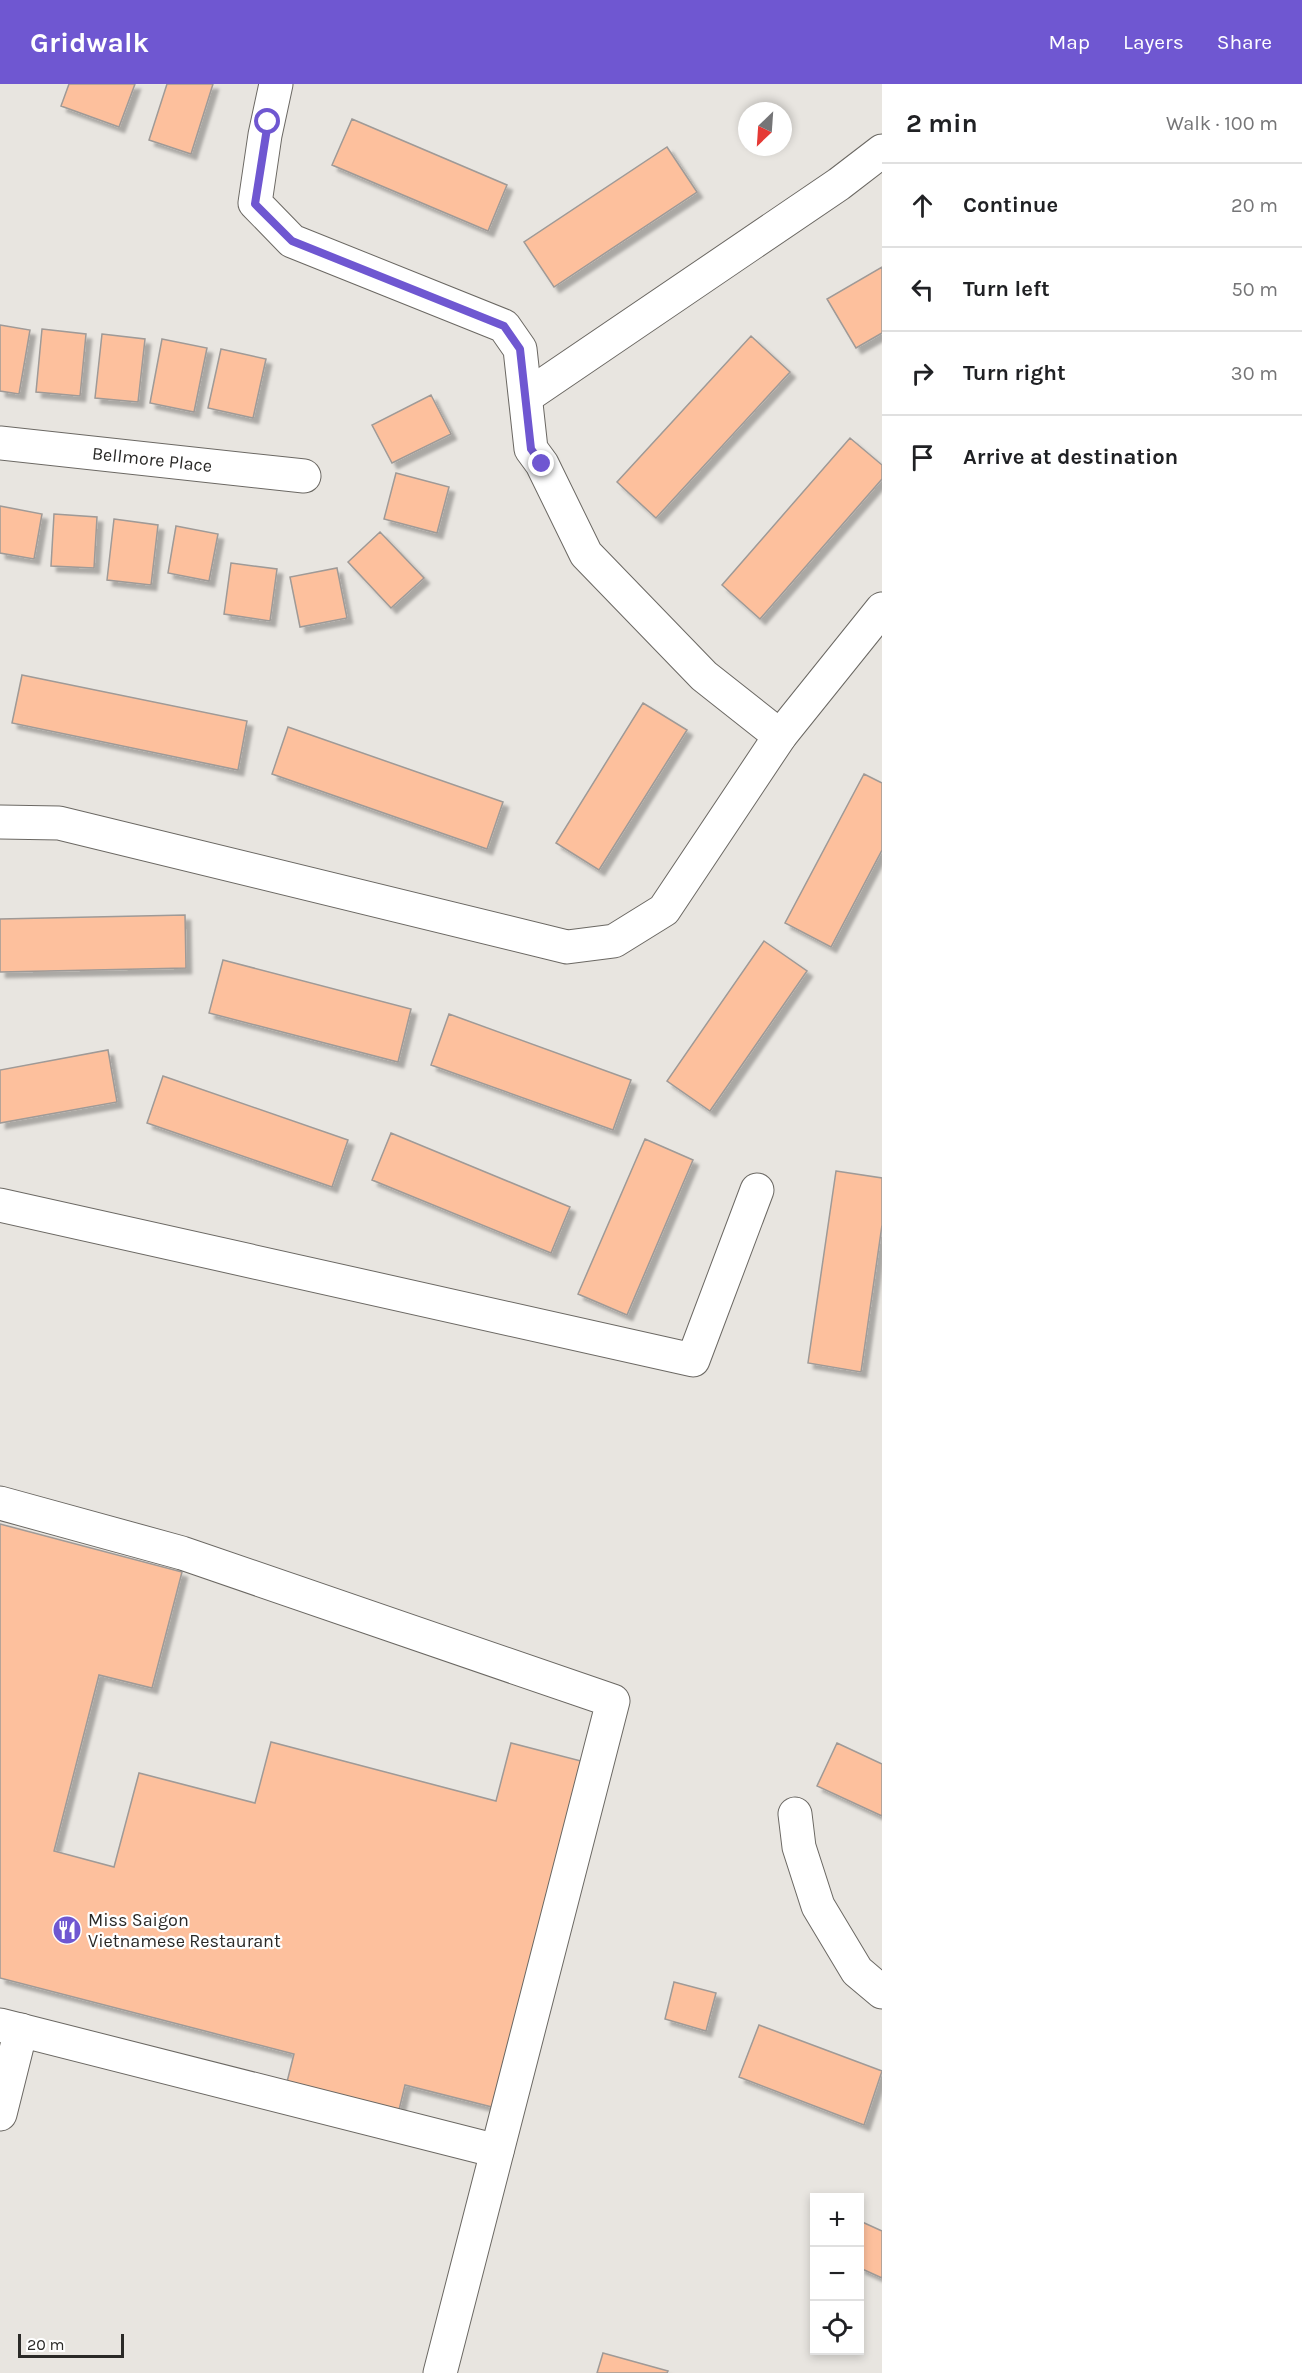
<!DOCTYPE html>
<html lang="en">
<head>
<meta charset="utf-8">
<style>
  :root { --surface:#fff; --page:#f2f2f2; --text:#202124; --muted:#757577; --line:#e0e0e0; --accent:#6f57d1 }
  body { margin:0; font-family:Karla,sans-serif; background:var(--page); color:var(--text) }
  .controls { position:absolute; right:18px; bottom:18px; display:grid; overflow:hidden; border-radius:0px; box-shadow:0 3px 9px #0003 }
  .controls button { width:54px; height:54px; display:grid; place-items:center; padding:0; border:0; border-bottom:2px solid var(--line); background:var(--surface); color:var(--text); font:30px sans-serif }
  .compass { position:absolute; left:738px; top:18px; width:54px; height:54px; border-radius:50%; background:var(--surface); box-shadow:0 3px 9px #0003; rotate:205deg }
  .scale { position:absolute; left:18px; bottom:15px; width:106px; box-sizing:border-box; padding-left:6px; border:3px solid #2a2927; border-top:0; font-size:16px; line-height:21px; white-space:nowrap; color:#2a2927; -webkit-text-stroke:4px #fff; paint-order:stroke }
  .stop { position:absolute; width:18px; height:18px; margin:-14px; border:4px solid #6f57d1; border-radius:50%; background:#fff }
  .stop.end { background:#6f57d1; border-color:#fff; box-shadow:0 2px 6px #0008 }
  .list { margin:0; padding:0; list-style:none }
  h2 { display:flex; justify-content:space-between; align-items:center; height:78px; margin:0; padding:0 24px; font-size:26px }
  h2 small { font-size:20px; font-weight:400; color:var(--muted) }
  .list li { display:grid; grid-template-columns:39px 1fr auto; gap:18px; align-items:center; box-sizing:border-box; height:84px; padding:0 24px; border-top:2px solid var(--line) }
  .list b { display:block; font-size:22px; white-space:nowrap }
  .list em { font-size:20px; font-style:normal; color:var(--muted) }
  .icon { flex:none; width:33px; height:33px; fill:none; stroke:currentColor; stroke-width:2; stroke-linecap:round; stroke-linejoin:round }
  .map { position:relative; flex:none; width:882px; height:2289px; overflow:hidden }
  header { display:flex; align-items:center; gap:36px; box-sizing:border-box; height:84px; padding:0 30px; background:var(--accent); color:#fff }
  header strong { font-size:28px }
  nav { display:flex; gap:33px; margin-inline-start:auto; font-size:21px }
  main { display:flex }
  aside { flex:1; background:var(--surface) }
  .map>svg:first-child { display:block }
  .building { fill:#fdc09d; stroke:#9f9a97; stroke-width:1.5; filter:url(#shadow) }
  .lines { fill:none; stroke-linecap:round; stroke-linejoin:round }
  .minor-casing { stroke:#6b6863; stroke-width:35 }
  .minor { stroke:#fff; stroke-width:33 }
  .route { stroke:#6f57d1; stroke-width:8 }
  .labels { text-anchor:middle; stroke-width:4.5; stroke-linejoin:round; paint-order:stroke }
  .street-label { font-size:18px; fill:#2a2927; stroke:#fff }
  .poi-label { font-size:18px; fill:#2a2927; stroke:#fff; text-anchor:start }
</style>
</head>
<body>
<header>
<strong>Gridwalk</strong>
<nav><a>Map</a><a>Layers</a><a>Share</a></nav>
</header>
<main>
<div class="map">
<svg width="882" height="2289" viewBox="0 0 882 2289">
  <defs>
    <filter id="shadow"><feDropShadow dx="5.5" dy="5.5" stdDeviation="1.5" flood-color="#0004"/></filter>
  </defs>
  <rect width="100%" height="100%" fill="#e8e5e0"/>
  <!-- building -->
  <path class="building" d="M 69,0 L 135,0 L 119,43 L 61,22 Z
    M 167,0 L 213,0 L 191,70 L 149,56 Z
    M 352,35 L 507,101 L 488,147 L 332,81 Z
    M 667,63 L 697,108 L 554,203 L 524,158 Z
    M 882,183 L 882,249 L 856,264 L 827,215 Z
    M 0,241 L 30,246 L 19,310 L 0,307 Z
    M 42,245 L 86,250 L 80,312 L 36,308 Z
    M 102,250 L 145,255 L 138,318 L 95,314 Z
    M 751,252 L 790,288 L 656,434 L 617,398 Z
    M 162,255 L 207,264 L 194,328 L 150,319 Z
    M 221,265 L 266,275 L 253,334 L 208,324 Z
    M 431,311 L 451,350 L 392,379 L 372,341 Z
    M 850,354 L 882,381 L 882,395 L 760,535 L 722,501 Z
    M 396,389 L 449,403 L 437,449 L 384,435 Z
    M 0,422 L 42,430 L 34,475 L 0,469 Z
    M 54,430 L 97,433 L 94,484 L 51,482 Z
    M 114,435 L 158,441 L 151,501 L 107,496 Z
    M 176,442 L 218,450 L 209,497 L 168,489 Z
    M 380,448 L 424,494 L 391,524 L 348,478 Z
    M 231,479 L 277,485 L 270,537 L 224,530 Z
    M 337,484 L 347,534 L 300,543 L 290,493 Z
    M 22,591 L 247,637 L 238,686 L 12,639 Z
    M 643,619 L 687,646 L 599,786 L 556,759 Z
    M 288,643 L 503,718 L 487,765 L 272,690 Z
    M 864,690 L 882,699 L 882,766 L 831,863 L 785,839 Z
    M 185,831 L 186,884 L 0,888 L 0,835 Z
    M 764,857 L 807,887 L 710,1027 L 667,997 Z
    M 223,876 L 411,925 L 398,978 L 209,929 Z
    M 449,930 L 631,996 L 613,1046 L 431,981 Z
    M 108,966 L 117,1018 L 0,1039 L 0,986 Z
    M 163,992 L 348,1056 L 332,1103 L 147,1039 Z
    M 391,1049 L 570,1123 L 551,1169 L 372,1096 Z
    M 645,1055 L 693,1076 L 627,1231 L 578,1210 Z
    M 836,1087 L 882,1094 L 882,1141 L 861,1288 L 808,1279 Z
    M 0,1440 L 182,1488 L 152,1604 L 99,1591 L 54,1767 L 114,1783 L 139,1689 L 255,1719 L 271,1658 L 496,1717 L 511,1659 L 581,1677 L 492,2023 L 405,2001 L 399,2026 L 287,1998 L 294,1970 L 0,1894 Z
    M 837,1659 L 882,1680 L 882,1732 L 817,1702 Z
    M 674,1898 L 716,1909 L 706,1947 L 665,1935 Z
    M 759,1941 L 882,1987 L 864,2041 L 739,1993 Z
    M 860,2137 L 882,2147 L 882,2194 L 860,2184 Z
    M 603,2269 L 668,2287 L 667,2289 L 597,2289 Z"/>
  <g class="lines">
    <!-- minor casing -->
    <g class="minor-casing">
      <g id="minor">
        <path d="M 276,0 L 265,51 L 255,119 L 292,157 L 504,242 L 520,265 L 531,365 L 542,380 L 586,470 L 704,592 L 780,652"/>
        <path d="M 527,312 L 839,100 L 882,67"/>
        <path id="s1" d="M 0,359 L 304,392"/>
        <path d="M 0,738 L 59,739 L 567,863 L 614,857 L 664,826 L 780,652 L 882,525"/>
        <path d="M 0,1121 L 693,1276 L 757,1106"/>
        <path d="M 0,1419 L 182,1469 L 613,1617 L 440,2289"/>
        <path d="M 795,1730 L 799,1763 L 818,1822 L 857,1887 L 882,1908"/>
        <path d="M 0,1941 L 497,2067"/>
        <path d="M 0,2030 L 21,1946"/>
      </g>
    </g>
    <!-- minor -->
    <use href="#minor" class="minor"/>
  </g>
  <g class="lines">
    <!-- route -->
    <path class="route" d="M 268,38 L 255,120 L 292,157 L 504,242 L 520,265 L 531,365 L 542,380"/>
  </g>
  <!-- icons -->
  <defs>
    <g id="restaurant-disc" transform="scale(1.5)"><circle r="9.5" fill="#6f57d1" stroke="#fff"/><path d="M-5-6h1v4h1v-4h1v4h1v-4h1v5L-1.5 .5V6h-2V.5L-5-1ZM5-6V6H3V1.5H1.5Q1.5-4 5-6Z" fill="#fff"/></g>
  </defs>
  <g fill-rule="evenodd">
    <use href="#restaurant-disc" x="67" y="1846"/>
  </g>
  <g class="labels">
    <!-- street labels -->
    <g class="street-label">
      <text dy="6" stroke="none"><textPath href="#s1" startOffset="153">Bellmore Place</textPath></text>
    </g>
    <!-- poi labels -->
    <g class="poi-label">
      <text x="88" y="1842">Miss Saigon<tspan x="88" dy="21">Vietnamese Restaurant</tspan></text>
    </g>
  </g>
</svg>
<div class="controls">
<button>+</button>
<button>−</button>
<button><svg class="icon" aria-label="locate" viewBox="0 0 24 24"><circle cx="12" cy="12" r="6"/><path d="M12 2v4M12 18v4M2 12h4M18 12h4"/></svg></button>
</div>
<svg class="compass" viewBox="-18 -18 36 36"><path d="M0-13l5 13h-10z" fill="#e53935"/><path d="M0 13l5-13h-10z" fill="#757577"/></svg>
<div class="scale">20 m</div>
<div class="stop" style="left:268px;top:38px"></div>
<div class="stop end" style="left:542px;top:380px"></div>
</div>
<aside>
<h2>2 min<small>Walk · 100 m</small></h2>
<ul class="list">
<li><svg class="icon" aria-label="ahead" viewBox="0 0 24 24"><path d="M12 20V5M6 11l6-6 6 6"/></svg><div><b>Continue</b></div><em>20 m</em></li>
<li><svg class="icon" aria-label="left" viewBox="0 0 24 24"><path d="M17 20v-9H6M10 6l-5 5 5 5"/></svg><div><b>Turn left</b></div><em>50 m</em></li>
<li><svg class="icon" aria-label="right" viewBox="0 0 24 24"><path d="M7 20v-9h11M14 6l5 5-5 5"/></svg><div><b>Turn right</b></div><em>30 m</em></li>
<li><svg class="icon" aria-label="arrive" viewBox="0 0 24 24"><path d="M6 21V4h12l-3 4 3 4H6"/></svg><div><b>Arrive at destination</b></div></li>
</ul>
</aside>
</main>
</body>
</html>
